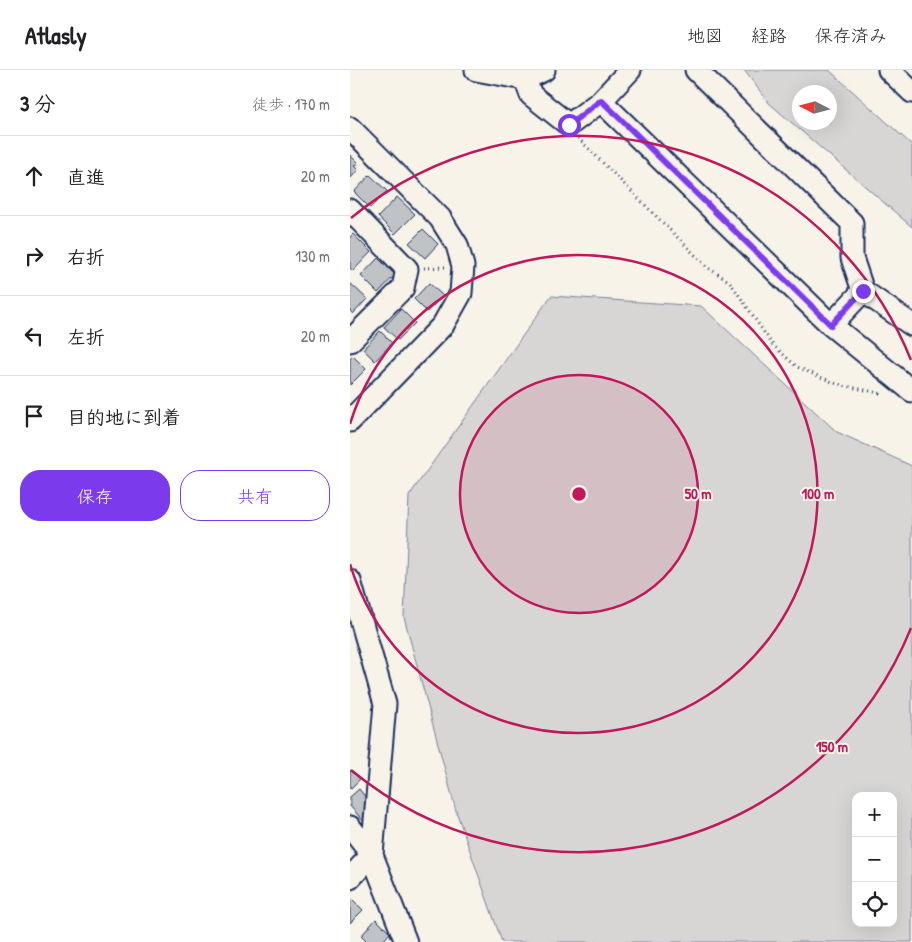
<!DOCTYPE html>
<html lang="ja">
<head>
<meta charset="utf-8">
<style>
  :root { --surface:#fff; --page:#f2f2f2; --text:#202124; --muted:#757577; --line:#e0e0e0; --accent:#7c3aed }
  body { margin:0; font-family:"Patrick Hand","Klee One",sans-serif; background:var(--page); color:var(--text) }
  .controls { position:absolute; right:15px; bottom:15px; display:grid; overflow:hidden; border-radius:10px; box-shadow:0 5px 20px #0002 }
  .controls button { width:45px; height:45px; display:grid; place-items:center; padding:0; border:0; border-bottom:1px solid var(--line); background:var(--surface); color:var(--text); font:25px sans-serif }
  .compass { position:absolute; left:442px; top:15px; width:45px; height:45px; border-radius:50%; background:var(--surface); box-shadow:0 5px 20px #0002; rotate:276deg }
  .stop { position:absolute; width:15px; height:15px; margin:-11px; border:4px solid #7c3aed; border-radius:50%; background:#fff }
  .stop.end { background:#7c3aed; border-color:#fff; box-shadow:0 1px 5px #0008 }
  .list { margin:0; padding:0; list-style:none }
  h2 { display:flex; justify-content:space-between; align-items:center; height:65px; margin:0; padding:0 20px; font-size:21px }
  h2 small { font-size:16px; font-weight:400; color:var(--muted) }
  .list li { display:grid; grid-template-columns:32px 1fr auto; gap:15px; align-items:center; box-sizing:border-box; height:80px; padding:0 20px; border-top:1px solid var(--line) }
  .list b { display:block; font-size:19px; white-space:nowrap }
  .list em { font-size:16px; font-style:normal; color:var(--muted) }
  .actions { display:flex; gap:10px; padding:15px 20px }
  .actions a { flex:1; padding:11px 0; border:1px solid var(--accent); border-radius:20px; text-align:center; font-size:18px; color:var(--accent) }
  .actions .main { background:var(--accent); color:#fff }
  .icon { flex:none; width:28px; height:28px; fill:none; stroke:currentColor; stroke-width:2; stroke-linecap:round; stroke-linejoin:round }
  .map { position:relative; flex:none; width:562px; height:872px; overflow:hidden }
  header { display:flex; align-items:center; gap:30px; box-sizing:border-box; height:70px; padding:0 25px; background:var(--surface); border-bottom:1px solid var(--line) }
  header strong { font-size:24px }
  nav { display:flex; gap:28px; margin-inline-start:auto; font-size:18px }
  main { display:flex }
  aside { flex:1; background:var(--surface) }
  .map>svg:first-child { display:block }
  .green { fill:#d7d6d4; stroke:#798299; fill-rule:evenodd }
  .building { fill:#c0c3c5; stroke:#1b2f5e }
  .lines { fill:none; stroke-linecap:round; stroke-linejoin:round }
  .minor-casing { stroke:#1b2f5e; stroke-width:25 }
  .path { stroke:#1b2f5e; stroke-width:3; stroke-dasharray:1 4; stroke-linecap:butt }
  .minor { stroke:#f7f3e8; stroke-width:21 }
  .route { stroke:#7c3aed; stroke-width:6 }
  .ring { fill:none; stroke:#c2185b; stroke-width:2.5 }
  .centre { fill:#c2185b; stroke:#f7f3e8; stroke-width:2.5 }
  .ring-label { font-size:15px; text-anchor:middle; font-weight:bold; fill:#c2185b; stroke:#f7f3e8; stroke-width:4; stroke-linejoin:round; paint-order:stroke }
</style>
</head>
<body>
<header>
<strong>Atlasly</strong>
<nav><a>地図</a><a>経路</a><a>保存済み</a></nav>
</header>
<main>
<aside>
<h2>3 分<small>徒歩 · 170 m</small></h2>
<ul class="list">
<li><svg class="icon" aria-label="ahead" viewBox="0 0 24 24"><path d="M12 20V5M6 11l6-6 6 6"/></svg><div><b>直進</b></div><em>20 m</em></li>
<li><svg class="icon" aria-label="right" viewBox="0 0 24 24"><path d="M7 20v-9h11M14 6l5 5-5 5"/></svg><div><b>右折</b></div><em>130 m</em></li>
<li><svg class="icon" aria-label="left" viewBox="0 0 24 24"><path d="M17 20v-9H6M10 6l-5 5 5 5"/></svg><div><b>左折</b></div><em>20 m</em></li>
<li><svg class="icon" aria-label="arrive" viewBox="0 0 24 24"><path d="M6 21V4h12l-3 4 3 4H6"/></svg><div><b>目的地に到着</b></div></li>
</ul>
<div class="actions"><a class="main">保存</a><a>共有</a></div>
</aside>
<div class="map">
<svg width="562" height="872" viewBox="0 0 562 872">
  <rect width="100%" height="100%" fill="#f7f3e8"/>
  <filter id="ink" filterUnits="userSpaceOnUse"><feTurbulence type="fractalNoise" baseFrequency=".02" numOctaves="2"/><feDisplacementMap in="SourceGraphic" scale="10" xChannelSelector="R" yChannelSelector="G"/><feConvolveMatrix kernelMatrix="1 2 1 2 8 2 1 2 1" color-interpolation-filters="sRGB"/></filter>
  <g filter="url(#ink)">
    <!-- green -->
    <path class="green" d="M 394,0 L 479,0 L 562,75 L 562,157 L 419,33 ZM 450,22 L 480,22 L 480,52 L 450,52 Z
      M 201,226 L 351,236 L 487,362 L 562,396 L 562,872 L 152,872 L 106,741 L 54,547 L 59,426 ZM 506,726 L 543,726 L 543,853 L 506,853 Z"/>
    <!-- building -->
    <path class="building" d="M 0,85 L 8,93 L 4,96 L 8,100 L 0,109 Z
      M 20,105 L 37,121 L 20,138 L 4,122 Z
      M 47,127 L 65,144 L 45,164 L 28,147 Z
      M 73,159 L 88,174 L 75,188 L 59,173 Z
      M 3,164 L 21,182 L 3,201 L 0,198 L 0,167 Z
      M 28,188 L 45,205 L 28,223 L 11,206 Z
      M 0,213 L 17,229 L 3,244 L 0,241 Z
      M 79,213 L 93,226 L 77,242 L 64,229 Z
      M 51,239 L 65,253 L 48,270 L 34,257 Z
      M 30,261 L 42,273 L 25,291 L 13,279 Z
      M 3,286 L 16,299 L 0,315 L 0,289 Z
      M 0,700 L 10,709 L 0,719 Z
      M 9,719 L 25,739 L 16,754 L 0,736 L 0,727 Z
      M 0,827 L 13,840 L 0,853 Z
      M 26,849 L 40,863 L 32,872 L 17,872 L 11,866 Z"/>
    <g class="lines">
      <!-- minor casing -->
      <g class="minor-casing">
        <path id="minor" d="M 126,0 L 175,9 L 194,0
          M 346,0 L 502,153 L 502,188 L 513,221 L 562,255
          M 539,0 L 562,22
          M 175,9 L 181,25 L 219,55 L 251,31 L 280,0
          M 251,31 L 481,255 L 562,321
          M 0,58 L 90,148 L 107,175 L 113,196 L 111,223 L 93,255 L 0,351
          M 0,140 L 57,199 L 53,218 L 0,271
          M 481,255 L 513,221
          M 0,511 L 35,634 L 22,785 L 0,808
          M 0,757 L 22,785 L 56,872"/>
      </g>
      <!-- path -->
      <path class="path" d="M 228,68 L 357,197 L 380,212 L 422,274 L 447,297 L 487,314 L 529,323 L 531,319
        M 74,198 L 95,197"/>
      <!-- minor -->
      <use href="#minor" class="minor"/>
    </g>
  </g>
  <g class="lines" filter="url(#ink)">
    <!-- route -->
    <path class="route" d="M 219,55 L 251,30 L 481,255 L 513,221"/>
  </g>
  <!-- distance rings -->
  <circle cx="229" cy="424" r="119" fill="#c2185b" fill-opacity=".12"/>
  <g class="ring">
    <circle cx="229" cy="424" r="119"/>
    <path d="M0 354A239 239 0 1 1 0 494"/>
    <path d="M561 558A358 358 0 0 1 1 700M1 148A358 358 0 0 1 561 290"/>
  </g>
  <circle cx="229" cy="424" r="8" class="centre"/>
  <g class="ring-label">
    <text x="348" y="429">50 m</text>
    <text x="468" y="429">100 m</text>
    <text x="482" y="682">150 m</text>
  </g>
</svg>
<div class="controls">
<button>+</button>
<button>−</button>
<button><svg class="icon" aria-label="locate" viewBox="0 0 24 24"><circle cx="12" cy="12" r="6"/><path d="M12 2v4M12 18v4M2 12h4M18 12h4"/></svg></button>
</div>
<svg class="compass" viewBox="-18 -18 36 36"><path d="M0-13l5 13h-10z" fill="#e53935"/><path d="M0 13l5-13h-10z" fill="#757577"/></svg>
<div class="stop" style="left:219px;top:55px"></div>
<div class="stop end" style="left:513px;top:221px"></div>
</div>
</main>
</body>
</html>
